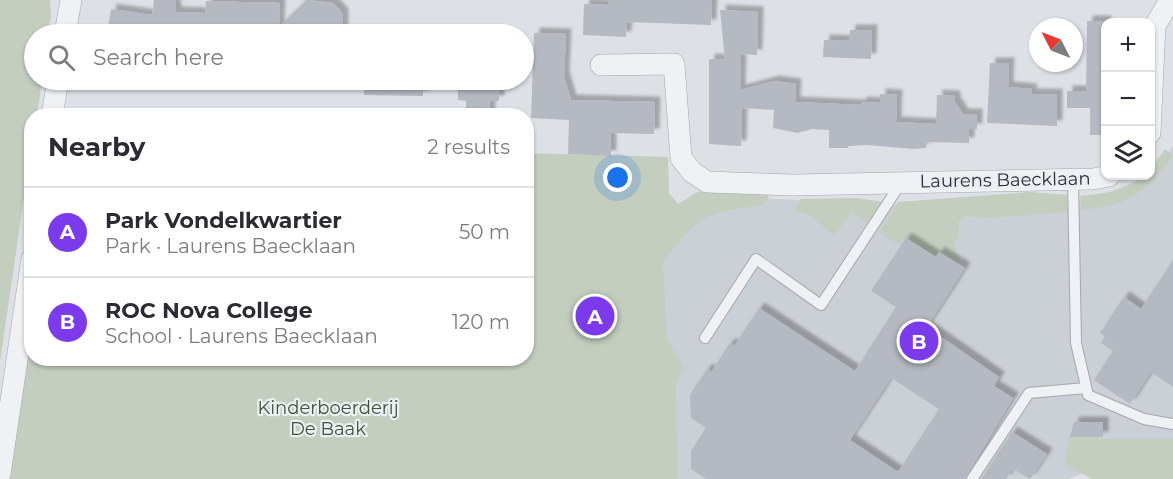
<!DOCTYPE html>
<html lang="en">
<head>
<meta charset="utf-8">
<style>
  :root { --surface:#fff; --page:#f7f7f7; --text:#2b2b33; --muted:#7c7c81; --line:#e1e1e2; --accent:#7c3aed }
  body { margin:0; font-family:Montserrat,sans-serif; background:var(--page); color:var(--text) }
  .controls { position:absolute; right:18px; top:18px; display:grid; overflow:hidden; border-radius:12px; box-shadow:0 2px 4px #0004 }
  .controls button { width:54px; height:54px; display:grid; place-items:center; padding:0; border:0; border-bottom:2px solid var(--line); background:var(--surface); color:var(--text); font:30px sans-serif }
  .compass { position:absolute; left:1029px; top:18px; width:54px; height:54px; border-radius:50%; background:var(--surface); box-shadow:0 2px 4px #0004; rotate:312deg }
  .you { position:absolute; left:618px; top:178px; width:21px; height:21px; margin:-15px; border:4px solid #fff; border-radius:50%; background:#1a73e8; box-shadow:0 0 0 9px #1a73e833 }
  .badge { display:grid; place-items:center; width:39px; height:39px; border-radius:50%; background:var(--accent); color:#fff; font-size:20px; font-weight:700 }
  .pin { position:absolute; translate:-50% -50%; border:3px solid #fff; box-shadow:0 2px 6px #0006 }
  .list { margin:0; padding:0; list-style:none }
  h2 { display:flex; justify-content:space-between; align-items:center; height:78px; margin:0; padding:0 24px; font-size:26px }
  h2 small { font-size:20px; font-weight:400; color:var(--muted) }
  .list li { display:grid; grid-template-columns:39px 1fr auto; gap:18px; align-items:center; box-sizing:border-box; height:90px; padding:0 24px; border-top:2px solid var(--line) }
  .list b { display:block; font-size:22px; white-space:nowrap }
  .list p { margin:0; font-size:20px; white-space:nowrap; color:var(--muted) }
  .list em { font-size:20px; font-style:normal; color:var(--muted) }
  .icon { flex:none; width:33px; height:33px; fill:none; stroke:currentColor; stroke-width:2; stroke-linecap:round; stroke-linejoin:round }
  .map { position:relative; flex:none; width:1173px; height:479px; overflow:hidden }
  .search { position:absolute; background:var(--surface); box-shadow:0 2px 4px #0004; left:24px; top:24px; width:510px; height:66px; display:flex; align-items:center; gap:15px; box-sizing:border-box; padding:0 21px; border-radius:33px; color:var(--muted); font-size:22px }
  .panel { position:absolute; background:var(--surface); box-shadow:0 2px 4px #0004; left:24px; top:108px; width:510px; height:258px; border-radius:24px }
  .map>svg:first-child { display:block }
  .built { fill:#cbcfd6 }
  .green { fill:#c3cebf }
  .building { fill:#b5b9c2; fill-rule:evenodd; filter:url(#shadow) }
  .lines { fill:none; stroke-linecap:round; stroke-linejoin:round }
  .lane-casing { stroke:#a3a7ae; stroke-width:12 }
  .street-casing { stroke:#a3a7ae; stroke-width:22 }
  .lane { stroke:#eff1f4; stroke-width:10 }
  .street { stroke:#eff1f4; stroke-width:21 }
  .labels { text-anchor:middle; stroke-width:4.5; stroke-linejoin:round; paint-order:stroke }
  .street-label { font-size:18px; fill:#282e3a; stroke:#eceff3 }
  .park-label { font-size:18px; fill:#3c5537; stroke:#eceff3 }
</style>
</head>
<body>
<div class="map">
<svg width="1173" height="479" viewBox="0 0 1173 479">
  <defs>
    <filter id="shadow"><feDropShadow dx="5.5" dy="-5.5" stdDeviation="1.5" flood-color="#0004"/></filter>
  </defs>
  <rect width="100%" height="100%" fill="#dde0e5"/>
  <!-- built -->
  <path class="built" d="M 1173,146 L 1173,458 L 1108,462 L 1069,479 L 668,479 L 661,224 L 735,197 L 919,206 L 1091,200 L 1151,175 Z"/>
  <!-- green -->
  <path class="green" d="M 0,0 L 50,0 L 51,17 L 47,34 L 34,34 L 34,80 L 42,80 L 37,115 L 32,116 L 31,149 L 0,362 Z
    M 1165,149 L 1173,156 C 1146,194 1128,205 1082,210 L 1080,196 C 1101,194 1127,191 1143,176 L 1150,176 L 1151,168 Z
    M 527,153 L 668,157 L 669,193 L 678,204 L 697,192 L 760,189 L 769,196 L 764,205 C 705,212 699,216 663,262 L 667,339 L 685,369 L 676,382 L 677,479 L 7,479 L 31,313 L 32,358 L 526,358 Z
    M 1030,192 L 1067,195 L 1067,212 L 989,218 L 964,216 L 958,223 L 959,236 L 954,243 L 959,264 L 940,252 L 936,257 L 906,238 L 897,244 L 880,232 L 898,202 Z
    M 856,198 L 882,202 L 867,223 L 852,212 L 835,235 C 816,225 819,215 794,211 L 801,199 Z
    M 1083,427 L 1098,439 L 1173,439 L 1173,479 L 1092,479 L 1064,464 L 1070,433 Z"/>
  <!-- building -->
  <path class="building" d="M 154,0 L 175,0 L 176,12 L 205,13 L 206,1 L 280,3 L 279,27 L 307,0 L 333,3 L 343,14 L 343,34 L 107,34 L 111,9 L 152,15 Z
    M 608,0 L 712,0 L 711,25 L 627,22 L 626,37 L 583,35 L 584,4 L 608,5 Z
    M 720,10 L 758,12 L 757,55 L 741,54 L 740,90 L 774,81 L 796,84 L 795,102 L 861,105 L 861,102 L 880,103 L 880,94 L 897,95 L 896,122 L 936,124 L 937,95 L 955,96 L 955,102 L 963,114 L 977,114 L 977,129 L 969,129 L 969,143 L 927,142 L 926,148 L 914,149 L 867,145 L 848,146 L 848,148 L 829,148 L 829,130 L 812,129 L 798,133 L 773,128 L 774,110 L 742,108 L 741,146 L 709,144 L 709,59 L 725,60 Z
    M 1087,21 L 1106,21 L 1106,135 L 1090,135 L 1090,108 L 1067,108 L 1067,91 L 1086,91 Z
    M 850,30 L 872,30 L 871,59 L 823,57 L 824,40 L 849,41 Z
    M 534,33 L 566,34 L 564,77 L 571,100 L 655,102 L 654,134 L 611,133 L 611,156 L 568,154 L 569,120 L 531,118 Z
    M 990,63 L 1009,63 L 1008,87 L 1032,89 L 1031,94 L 1057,94 L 1057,126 L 987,123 Z
    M 365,80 L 423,80 L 423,96 L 364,95 Z
    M 458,80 L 499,80 L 499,101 L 490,101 L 490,116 L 466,116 L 466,101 L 458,100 Z
    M 906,238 L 936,257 L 939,252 L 965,268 L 927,327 L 999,377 L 994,386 L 1013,398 L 965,479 L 706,479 L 691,469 L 691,451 L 706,428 L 691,418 L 690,395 L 707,369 L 711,372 L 730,343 L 734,346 L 759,308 L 855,371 L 896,307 L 871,291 ZM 891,378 L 939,409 L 898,472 L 850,440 Z
    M 1173,260 L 1173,387 L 1151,372 L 1130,404 L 1094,380 L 1113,351 L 1101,343 L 1105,336 L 1100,333 L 1124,297 L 1141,309 Z
    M 1074,422 L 1103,422 L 1103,437 L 1070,437 Z
    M 1012,432 L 1047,454 L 1030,479 L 1013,469 L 1006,479 L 981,479 Z"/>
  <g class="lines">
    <!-- lane casing -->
    <g class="lane-casing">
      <path id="lane" d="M 1073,179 L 1076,343 L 1088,395 L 1144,419 L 1173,424
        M 705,338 L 756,259 L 821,305 L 901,183
        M 972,479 L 1029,393 L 1086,388"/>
    </g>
    <!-- street casing -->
    <g class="street-casing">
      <path id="street" d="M 65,34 L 71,0
        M 601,65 L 674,64 L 681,158 L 692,172 L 707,182 L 793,185 L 1093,179 L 1109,176
        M 52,116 L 58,80
        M 1150,133 L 1155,26 L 1170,0
        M 0,474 L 32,259"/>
    </g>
    <!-- lane -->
    <use href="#lane" class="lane"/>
    <!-- street -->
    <use href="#street" class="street"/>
  </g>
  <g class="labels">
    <!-- street labels -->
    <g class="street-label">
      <text transform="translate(1005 180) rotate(-1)" y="6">Laurens Baecklaan</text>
    </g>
    <!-- park labels -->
    <g class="park-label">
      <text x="328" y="414">Kinderboerderij<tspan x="328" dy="21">De Baak</tspan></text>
    </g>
  </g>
</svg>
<div class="controls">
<button>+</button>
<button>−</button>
<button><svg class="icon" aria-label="layers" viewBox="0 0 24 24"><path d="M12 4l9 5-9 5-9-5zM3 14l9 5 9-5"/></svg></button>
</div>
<svg class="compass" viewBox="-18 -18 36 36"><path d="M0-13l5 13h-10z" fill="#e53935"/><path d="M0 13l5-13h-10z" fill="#7c7c81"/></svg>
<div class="you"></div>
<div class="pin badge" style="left:595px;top:316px">A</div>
<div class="pin badge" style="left:919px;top:341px">B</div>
<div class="search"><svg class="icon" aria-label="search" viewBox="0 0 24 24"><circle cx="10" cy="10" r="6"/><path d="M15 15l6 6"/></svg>Search here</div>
<section class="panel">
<h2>Nearby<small>2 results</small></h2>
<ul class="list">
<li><span class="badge">A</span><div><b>Park Vondelkwartier</b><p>Park · Laurens Baecklaan</p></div><em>50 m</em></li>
<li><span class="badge">B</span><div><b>ROC Nova College</b><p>School · Laurens Baecklaan</p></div><em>120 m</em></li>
</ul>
</section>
</div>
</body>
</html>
